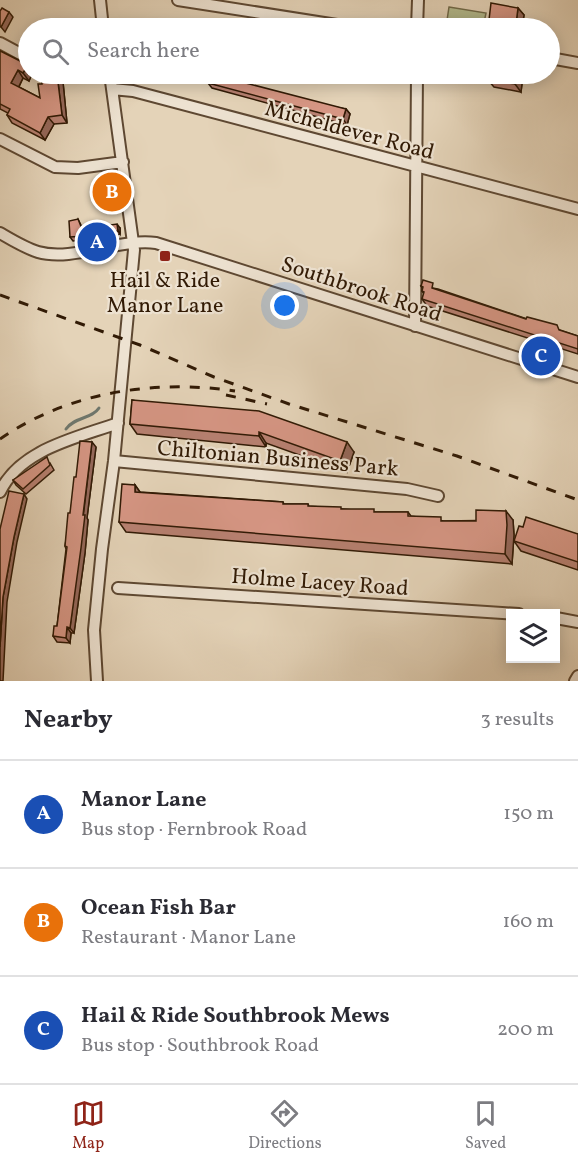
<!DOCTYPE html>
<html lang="en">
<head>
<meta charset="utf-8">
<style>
  :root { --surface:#fff; --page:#f7f7f7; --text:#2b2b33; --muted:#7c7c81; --line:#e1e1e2; --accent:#8f2418 }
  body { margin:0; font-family:Vollkorn,serif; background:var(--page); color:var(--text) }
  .controls { position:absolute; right:18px; bottom:18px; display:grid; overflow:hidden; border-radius:0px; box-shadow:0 3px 15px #0003 }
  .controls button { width:54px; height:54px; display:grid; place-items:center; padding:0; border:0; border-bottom:2px solid var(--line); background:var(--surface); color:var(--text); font:30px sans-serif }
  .you { position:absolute; left:285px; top:306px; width:21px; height:21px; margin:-15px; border:4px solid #fff; border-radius:50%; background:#1a73e8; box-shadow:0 0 0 9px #1a73e833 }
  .badge { display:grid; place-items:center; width:39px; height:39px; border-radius:50%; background:var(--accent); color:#fff; font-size:20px; font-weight:700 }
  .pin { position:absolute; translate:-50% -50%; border:3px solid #fff; box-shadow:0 2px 6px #0006 }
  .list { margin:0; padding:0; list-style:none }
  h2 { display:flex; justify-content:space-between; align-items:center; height:78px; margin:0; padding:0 24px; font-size:26px }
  h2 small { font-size:20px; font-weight:400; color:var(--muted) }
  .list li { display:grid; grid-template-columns:39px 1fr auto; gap:18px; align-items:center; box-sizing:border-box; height:108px; padding:0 24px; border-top:2px solid var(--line) }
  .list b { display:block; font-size:22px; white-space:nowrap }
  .list p { margin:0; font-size:20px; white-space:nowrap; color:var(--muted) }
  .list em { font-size:20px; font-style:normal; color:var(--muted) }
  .icon { flex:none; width:33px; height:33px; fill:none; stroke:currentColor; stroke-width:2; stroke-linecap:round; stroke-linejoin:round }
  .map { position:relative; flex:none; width:578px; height:681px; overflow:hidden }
  .search { position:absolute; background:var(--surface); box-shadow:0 3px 15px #0003; left:18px; right:18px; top:18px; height:66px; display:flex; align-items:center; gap:15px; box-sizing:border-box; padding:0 21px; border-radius:33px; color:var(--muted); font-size:22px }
  .sheet { height:402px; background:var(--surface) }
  nav { display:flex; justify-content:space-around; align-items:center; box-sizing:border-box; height:84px; border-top:2px solid var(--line); background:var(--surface); font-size:16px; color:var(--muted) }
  nav a { display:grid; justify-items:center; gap:3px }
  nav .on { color:var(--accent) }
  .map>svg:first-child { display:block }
  .pitch { fill:#b4bc8f; stroke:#726b4a; stroke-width:1.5 }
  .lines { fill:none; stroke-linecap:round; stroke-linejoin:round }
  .stream { stroke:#6e786f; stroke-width:3 }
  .minor-casing { stroke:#5e4832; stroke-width:14 }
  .minor { stroke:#ede2d1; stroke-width:10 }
  .rail { stroke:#311a05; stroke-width:3; stroke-dasharray:10 10; stroke-linecap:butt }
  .wall { fill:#b88172; stroke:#311a05; stroke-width:1.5 }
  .shaded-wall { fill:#96695c; stroke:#311a05; stroke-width:1.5 }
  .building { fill:#d69684; stroke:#311a05; stroke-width:1.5 }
  .poi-dot { fill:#8f2418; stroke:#ede2d1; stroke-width:2 }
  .labels { text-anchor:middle; stroke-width:4.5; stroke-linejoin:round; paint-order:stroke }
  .street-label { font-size:22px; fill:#311a05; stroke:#ede2d1 }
  .poi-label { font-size:22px; fill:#311a05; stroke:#ede2d1 }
</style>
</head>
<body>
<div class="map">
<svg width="578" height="681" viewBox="0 0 578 681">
  <rect width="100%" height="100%" fill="#e4d3b8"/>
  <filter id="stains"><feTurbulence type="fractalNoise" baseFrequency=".00333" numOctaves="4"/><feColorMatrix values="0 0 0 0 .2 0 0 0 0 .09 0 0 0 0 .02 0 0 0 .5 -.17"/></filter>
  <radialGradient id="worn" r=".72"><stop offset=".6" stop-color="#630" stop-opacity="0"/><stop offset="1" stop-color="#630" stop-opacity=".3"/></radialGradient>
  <!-- pitch -->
  <path class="pitch" d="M 449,7 L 486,13 L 483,28 L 446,27 Z"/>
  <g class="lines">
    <!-- stream -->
    <path class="stream" d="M 66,429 C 74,417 92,419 99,408"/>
    <!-- minor casing -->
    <g class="minor-casing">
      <path id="minor" d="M 100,0 L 103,28
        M 178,0 L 356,28
        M 417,28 L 418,0
        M 0,43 L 28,58
        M 550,58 L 578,63
        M 112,89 L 133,91 L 578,209
        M 0,139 L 55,167 L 78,168 L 123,162
        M 0,233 C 12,240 25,248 38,252 C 73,262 119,238 156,243 L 578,377
        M 415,326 L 417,74
        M 114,461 L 407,489 L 438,496
        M 0,492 C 20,449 77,438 118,423
        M 118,588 L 519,614
        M 556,618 L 578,622
        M 97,681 L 94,630 L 102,549 L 114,461 L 134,250 L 110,74
        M 575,681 L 578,676"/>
    </g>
    <!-- minor -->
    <use href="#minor" class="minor"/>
    <!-- rail -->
    <path class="rail" d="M 0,295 L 140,345 L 214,377 L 289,404 L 457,456 L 578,500
      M 226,395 L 267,404
      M 0,439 C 68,392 155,379 235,391"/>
  </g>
  <!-- wall -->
  <path class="wall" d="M 518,8 L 524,15 L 522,28 L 494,28 L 489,20 Z
    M 0,51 L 28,65 L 28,74 L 32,74 L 29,81 L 23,78 L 19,87 L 40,98 L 63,82 L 67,123 L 54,124 L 45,140 L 12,123 L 7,115 L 8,113 L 0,109 Z
    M 341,74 L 389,74 L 389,77 L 372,75 L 371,81 L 344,77 Z
    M 517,74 L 522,74 L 523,75 L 521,92 L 494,87 L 488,80 Z
    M 208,83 L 346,109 L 350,114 L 347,125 L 212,88 Z
    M 78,219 L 83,229 L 120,228 L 120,234 L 103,239 L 73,241 L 70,237 Z
    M 421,286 L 438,289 L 578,336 L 578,354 L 427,306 L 422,299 L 424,294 L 422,291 L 422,288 Z
    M 132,400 L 354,452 L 347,472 L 266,443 L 266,447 L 137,434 L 130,424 Z
    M 96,447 L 87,518 L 88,520 L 85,553 L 74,633 L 71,633 L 70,643 L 57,642 L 53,636 L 57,626 L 66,549 L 65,546 L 76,477 Z
    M 50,463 L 54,470 L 26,494 L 16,485 L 13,480 Z
    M 135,485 L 140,492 L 283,502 L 284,504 L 308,504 L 309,506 L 376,512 L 408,512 L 411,516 L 444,521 L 513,520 L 514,535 L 512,564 L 126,532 L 119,522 Z
    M 523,527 L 578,534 L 578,570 L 521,551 L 514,541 Z"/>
  <!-- shaded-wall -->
  <path class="shaded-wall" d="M 518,8 L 524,15 L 522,28 L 519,28 L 516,24 Z
    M 9,12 L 13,17 L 5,32 L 1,27 Z
    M 28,65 L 28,74 L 32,74 L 29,81 L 23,73 Z
    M 18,70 L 23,78 L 17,90 L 11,83 Z
    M 57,74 L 63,82 L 67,123 L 62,115 Z
    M 365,74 L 371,74 L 372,75 L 371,81 Z
    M 517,74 L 522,74 L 523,75 L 521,92 L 515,84 Z
    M 346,109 L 350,114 L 347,125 L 343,119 Z
    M 48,117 L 54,124 L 45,140 L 40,133 Z
    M 117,224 L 120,228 L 120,234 L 118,231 Z
    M 259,432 L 266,443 L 266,447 L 259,436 Z
    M 92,442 L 96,447 L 87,518 L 88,520 L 85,553 L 74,633 L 70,628 Z
    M 347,442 L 354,452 L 347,472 L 340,461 Z
    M 135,485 L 142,495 L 135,492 Z
    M 24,494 L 27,499 L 17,542 L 7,602 L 3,681 L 0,681 L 0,647 L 3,597 L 14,537 Z
    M 506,511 L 513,520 L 514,535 L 512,564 L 505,554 Z
    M 67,627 L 71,633 L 70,643 L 66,638 Z"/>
  <!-- building -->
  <path class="building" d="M 491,3 L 518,8 L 516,24 L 489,20 Z
    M 2,8 L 9,12 L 1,27 L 0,26 L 0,11 Z
    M 0,51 L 28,65 L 23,73 L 18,70 L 11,83 L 40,98 L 38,84 L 42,84 L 41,76 L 57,74 L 62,115 L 48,117 L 40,133 L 7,115 L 10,109 L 0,104 Z
    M 211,74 L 346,109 L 343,119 L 208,83 Z
    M 489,74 L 517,74 L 515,84 L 488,80 Z
    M 78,219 L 82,229 L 117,224 L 118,231 L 100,235 L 70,237 L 69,221 Z
    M 423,280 L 433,283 L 432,288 L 526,319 L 527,317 L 557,325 L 559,330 L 578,336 L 578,349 L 422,299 L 424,292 L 422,291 L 423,287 L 421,286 Z
    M 132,400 L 259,411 L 347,442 L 340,461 L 259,432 L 259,436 L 130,424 Z
    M 80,441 L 92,442 L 83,515 L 85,515 L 81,548 L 70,628 L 67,627 L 66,638 L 53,636 L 54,626 L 57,626 L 67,547 L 65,546 L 68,513 L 70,513 L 74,477 L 76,477 Z
    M 47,457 L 50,465 L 23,489 L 13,480 Z
    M 122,484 L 135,485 L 135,492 L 283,502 L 283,504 L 308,504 L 308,506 L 341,507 L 341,509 L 374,509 L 374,512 L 408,512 L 408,516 L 441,517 L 441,521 L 476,521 L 476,510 L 506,511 L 507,525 L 505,554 L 119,522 Z
    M 9,491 L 24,494 L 14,537 L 3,597 L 0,647 L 0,529 Z
    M 526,517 L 578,534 L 578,562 L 514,541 L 519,526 L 523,527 Z"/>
  <!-- markers -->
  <rect class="poi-dot" x="159" y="250" width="12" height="12" rx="3"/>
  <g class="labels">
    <!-- street labels -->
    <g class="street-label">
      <text transform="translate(350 129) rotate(15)" y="8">Micheldever Road</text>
      <text transform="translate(362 288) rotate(18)" y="8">Southbrook Road</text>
      <text transform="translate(278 457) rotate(5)" y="8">Chiltonian Business Park</text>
      <text transform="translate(320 581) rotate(4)" y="8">Holme Lacey Road</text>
    </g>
    <!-- poi labels -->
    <g class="poi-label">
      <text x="165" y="287">Hail &amp; Ride<tspan x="165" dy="25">Manor Lane</tspan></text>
    </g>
  </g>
  <rect width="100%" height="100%" filter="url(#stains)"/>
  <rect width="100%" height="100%" fill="url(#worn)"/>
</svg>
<div class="controls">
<button><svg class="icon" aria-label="layers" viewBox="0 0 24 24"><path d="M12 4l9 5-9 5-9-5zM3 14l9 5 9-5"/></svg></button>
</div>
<div class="you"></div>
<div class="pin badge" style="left:97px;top:242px;background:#1a4fb4">A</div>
<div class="pin badge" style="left:112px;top:192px;background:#e8710a">B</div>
<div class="pin badge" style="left:541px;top:356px;background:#1a4fb4">C</div>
<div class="search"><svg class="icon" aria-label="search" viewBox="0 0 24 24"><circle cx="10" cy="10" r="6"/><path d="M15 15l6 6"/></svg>Search here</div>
</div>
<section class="sheet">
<h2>Nearby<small>3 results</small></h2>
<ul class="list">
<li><span class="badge" style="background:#1a4fb4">A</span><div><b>Manor Lane</b><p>Bus stop · Fernbrook Road</p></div><em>150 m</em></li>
<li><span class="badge" style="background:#e8710a">B</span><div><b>Ocean Fish Bar</b><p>Restaurant · Manor Lane</p></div><em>160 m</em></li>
<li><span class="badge" style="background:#1a4fb4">C</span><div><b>Hail &amp; Ride Southbrook Mews</b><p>Bus stop · Southbrook Road</p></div><em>200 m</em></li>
</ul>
</section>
<nav>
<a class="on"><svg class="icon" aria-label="map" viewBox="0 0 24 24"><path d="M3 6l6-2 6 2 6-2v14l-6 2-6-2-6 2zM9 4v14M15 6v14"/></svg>Map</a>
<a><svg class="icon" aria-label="directions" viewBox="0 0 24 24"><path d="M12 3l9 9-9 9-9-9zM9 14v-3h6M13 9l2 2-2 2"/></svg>Directions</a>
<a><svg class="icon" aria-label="saved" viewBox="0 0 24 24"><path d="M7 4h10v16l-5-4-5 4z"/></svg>Saved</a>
</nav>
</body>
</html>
